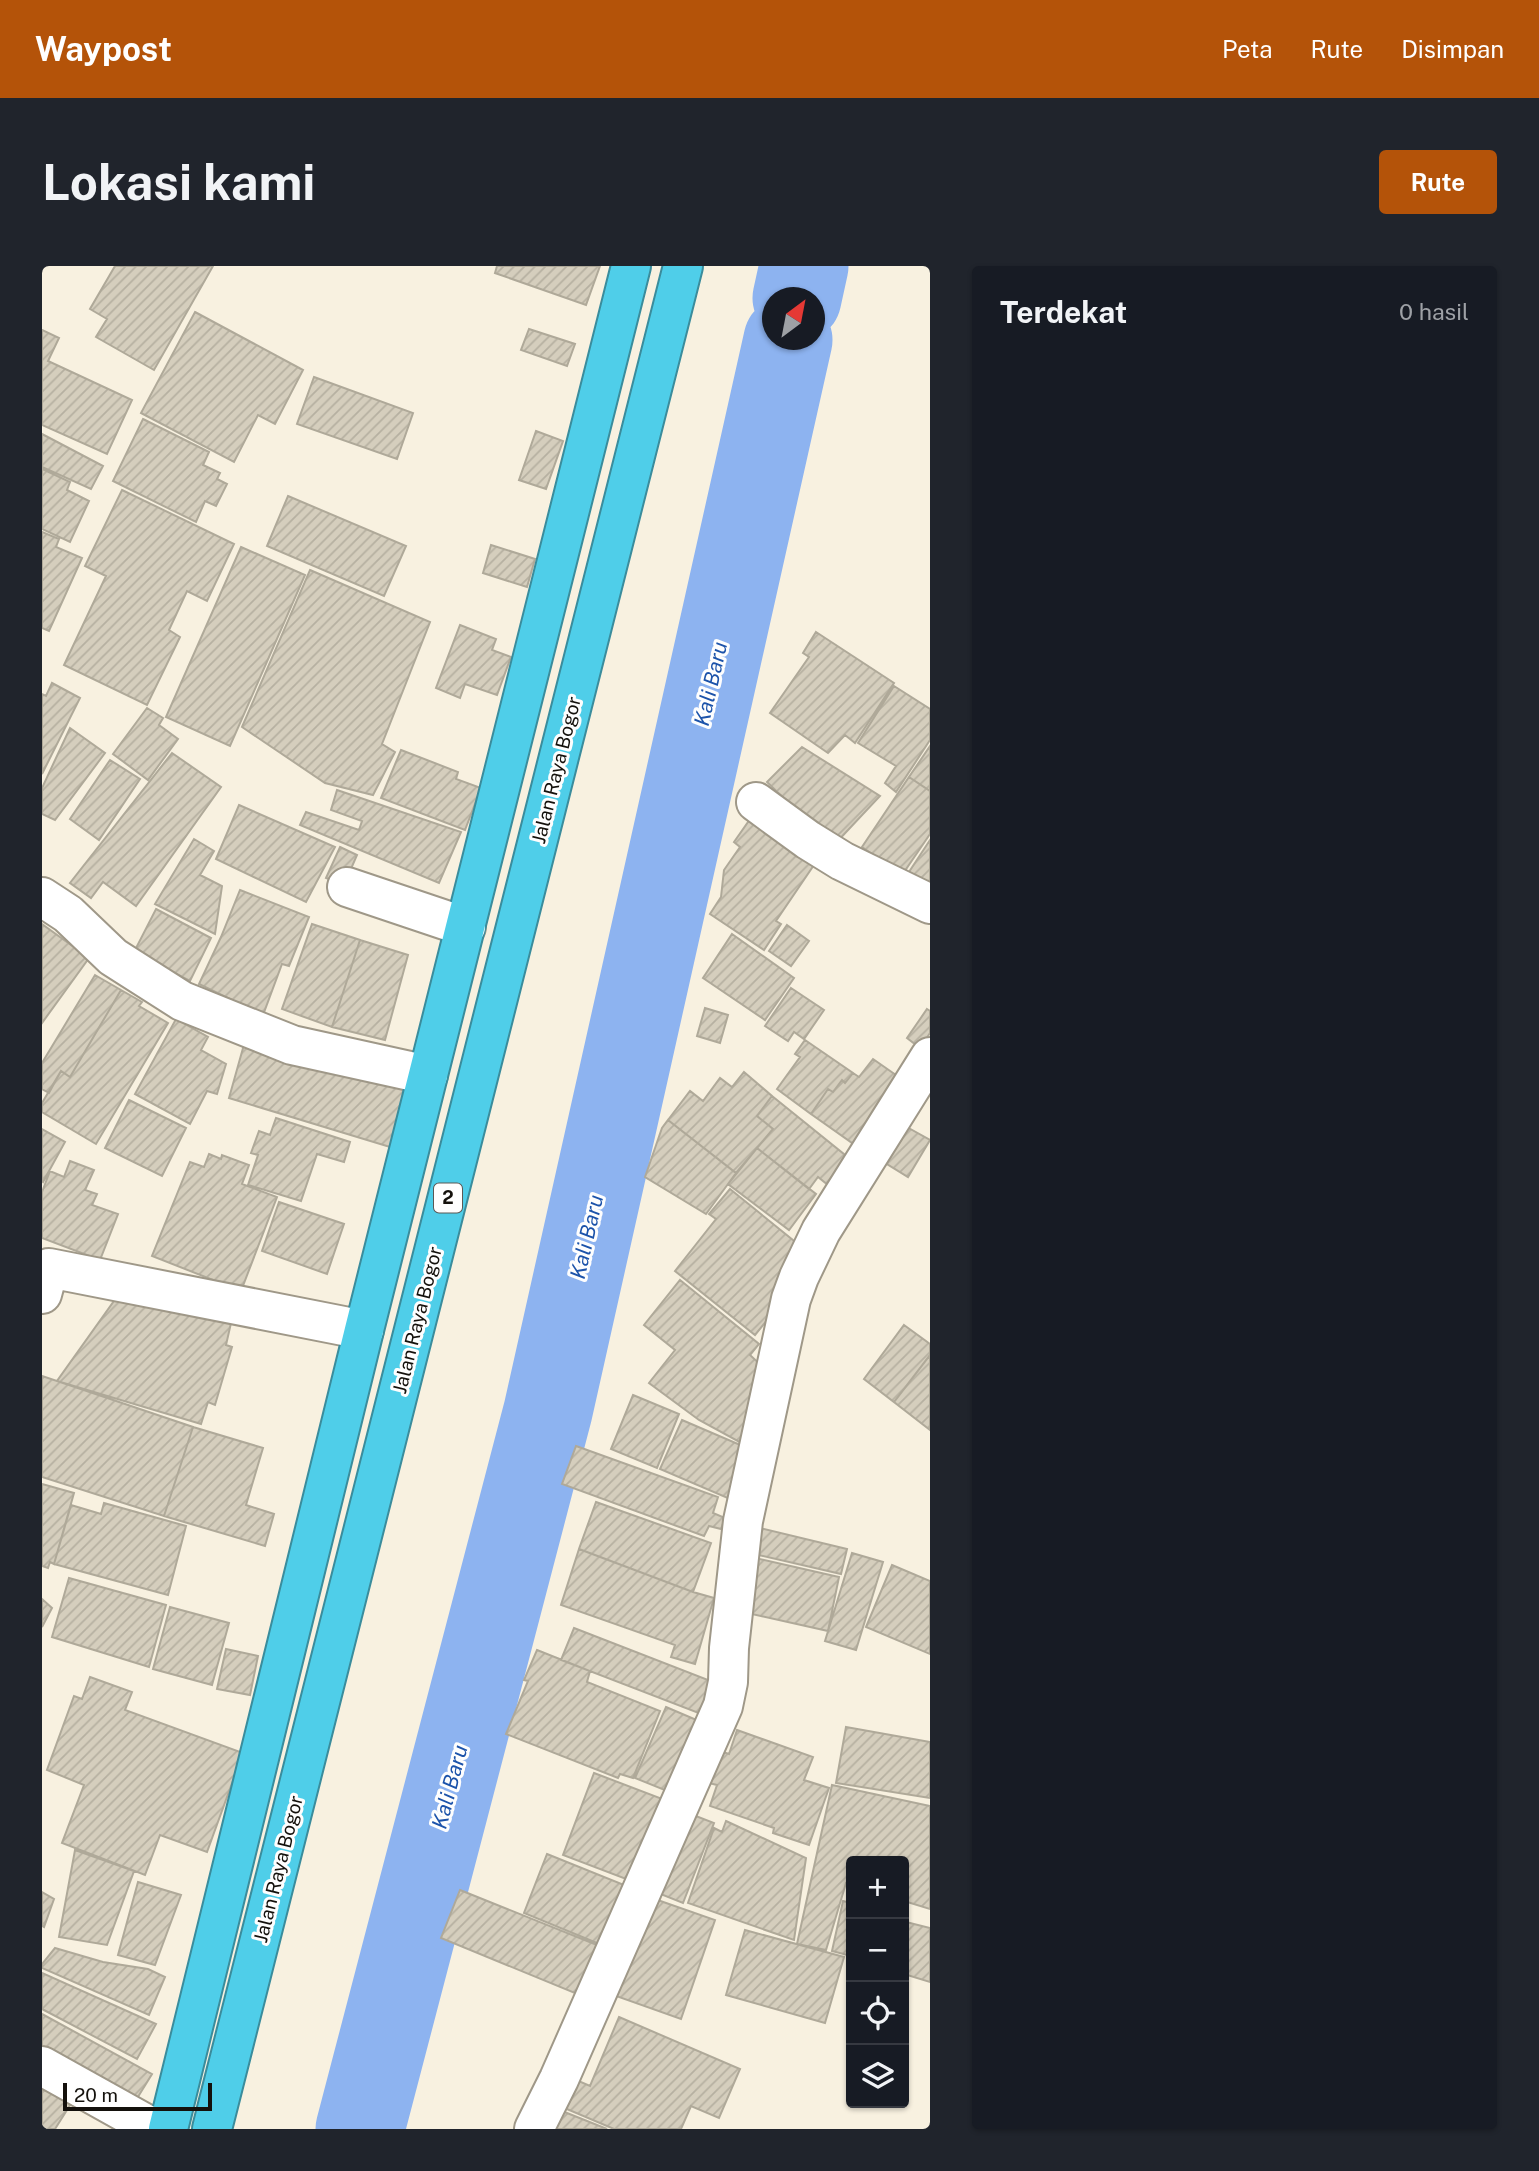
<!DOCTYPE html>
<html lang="id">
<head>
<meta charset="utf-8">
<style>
  :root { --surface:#171b24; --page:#20242c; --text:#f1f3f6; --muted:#9ea1a6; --line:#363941; --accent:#b45309 }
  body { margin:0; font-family:"Public Sans",sans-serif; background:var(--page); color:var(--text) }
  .controls { position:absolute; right:21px; bottom:21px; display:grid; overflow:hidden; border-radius:7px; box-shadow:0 2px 5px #0004 }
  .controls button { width:63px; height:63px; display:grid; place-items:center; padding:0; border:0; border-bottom:2px solid var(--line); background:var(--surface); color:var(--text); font:35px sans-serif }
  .compass { position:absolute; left:720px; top:21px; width:63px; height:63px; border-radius:50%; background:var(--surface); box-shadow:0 2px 5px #0004; rotate:32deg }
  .scale { position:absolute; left:21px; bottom:18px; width:149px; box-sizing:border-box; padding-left:7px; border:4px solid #14110c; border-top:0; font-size:19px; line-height:24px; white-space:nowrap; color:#14110c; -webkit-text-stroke:5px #fefefe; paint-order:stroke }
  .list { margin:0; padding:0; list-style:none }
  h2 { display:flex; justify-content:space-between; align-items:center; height:91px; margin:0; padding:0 28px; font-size:30px }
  h2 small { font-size:23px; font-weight:400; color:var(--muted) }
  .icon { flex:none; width:38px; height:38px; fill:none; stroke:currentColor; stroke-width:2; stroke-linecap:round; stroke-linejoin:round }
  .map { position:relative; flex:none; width:888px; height:1863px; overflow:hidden; border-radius:7px }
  header { display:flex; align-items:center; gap:42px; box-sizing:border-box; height:98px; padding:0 35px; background:var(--accent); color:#fff }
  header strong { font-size:33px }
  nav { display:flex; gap:38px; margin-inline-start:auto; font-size:24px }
  .intro { display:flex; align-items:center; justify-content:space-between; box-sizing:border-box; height:168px; padding:0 42px }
  h1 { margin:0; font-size:49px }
  .button { padding:18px 32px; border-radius:7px; background:var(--accent); color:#fff; font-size:24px; font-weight:700 }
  main { display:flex; gap:42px; padding:0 42px }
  aside { flex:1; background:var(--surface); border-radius:7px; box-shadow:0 2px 5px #0004 }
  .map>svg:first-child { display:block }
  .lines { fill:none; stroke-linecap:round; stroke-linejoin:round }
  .river { stroke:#8db3f0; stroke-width:89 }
  .building { fill:url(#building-hatch); stroke:#afa999; stroke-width:2 }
  .minor-casing { stroke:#9f9888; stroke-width:42 }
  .highway-casing { stroke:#3a8c9c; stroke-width:42 }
  .minor { stroke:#fff; stroke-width:38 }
  .highway { stroke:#4fcee9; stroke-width:38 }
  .labels { text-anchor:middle; stroke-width:6; stroke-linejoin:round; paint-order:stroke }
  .shield { fill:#fefefe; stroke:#5a5855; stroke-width:2 }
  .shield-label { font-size:18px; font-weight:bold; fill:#14110c }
  .street-label { font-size:19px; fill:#14110c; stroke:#fefefe }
  .water-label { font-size:21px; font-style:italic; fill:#1c53aa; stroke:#fefefe }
</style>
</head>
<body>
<header>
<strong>Waypost</strong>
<nav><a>Peta</a><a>Rute</a><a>Disimpan</a></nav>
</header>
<div class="intro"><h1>Lokasi kami</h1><a class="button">Rute</a></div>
<main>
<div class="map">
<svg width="888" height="1863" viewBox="0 0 888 1863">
  <defs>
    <pattern id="building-hatch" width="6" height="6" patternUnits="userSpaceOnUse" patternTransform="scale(1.75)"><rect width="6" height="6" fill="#d5cebd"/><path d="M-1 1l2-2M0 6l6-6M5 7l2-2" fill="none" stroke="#b6b0a1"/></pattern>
  </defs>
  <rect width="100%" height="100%" fill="#f8f1e0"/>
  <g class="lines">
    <!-- river -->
    <path class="river" d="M 755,32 L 762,0
      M 318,1863 L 506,1145 L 746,74"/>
  </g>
  <!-- building -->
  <path class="building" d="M 73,0 L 171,0 L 112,104 L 54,71 L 65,53 L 48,43 Z
    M 455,0 L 558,0 L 544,39 L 453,7 Z
    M 153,46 L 261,104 L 233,158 L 216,149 L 192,196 L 99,147 Z
    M 487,63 L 533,78 L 525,100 L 479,84 Z
    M 0,64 L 17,72 L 6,95 L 90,134 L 65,188 L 0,159 Z
    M 272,111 L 371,147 L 355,193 L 255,158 Z
    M 101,153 L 167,186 L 161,199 L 178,207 L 175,213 L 185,218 L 174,240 L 163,235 L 154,256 L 71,215 Z
    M 494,165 L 521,175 L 504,223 L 477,214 Z
    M 0,168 L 61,200 L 49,223 L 0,201 Z
    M 0,203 L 28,216 L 25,224 L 47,235 L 28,276 L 0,263 Z
    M 80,224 L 192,278 L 165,335 L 145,325 L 127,364 L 138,371 L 105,439 L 22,399 L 64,310 L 43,300 Z
    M 246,230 L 364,280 L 342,330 L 225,280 Z
    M 0,266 L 17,273 L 14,281 L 40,292 L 7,365 L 0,362 Z
    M 449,279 L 493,293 L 485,321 L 441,307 Z
    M 199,281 L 263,309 L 188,480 L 124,451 Z
    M 268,304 L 388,356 L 340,478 L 353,486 L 331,529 L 283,517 L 200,461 Z
    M 418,359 L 454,373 L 450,384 L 469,391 L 455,429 L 423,418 L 418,432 L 394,422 Z
    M 774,366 L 852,417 L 813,477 L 803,469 L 786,487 L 728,447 L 767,391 L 761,387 Z
    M 10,417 L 38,432 L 0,508 L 0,428 L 4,430 Z
    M 852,420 L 888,443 L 888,474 L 854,526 L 843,517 L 854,500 L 816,477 Z
    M 105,442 L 121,452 L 117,459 L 136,473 L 106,514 L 71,488 Z
    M 28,462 L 63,487 L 13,554 L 0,548 L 0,522 Z
    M 888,480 L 888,525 L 867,511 Z
    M 760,481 L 838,530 L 791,580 L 725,516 Z
    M 359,484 L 416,506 L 414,513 L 439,522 L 423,564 L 339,532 Z
    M 130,487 L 179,521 L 94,640 L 61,616 L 49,632 L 28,617 Z
    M 68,494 L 98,513 L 57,574 L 28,553 Z
    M 867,511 L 888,525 L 888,568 L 860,609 L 820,581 Z
    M 295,524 L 419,566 L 397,617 L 258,559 L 264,546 L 317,564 L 320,555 L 289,544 Z
    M 197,539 L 293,581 L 264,636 L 174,593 Z
    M 711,549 L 776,593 L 734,655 L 739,658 L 722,684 L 668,648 L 679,631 L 682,604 L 698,581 L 692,576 Z
    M 152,573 L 172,585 L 158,609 L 180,620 L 173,668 L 113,638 Z
    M 888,574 L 888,619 L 867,606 Z
    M 298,581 L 315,589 L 302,619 L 284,612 Z
    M 198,624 L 267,651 L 247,700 L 240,698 L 221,749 L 157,718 L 179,671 Z
    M 114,643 L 169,672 L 148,715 L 92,686 Z
    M 0,658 L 47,692 L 0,757 Z
    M 270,658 L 318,674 L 290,761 L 240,743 Z
    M 745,659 L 767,675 L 749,700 L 727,685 Z
    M 690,668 L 752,712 L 723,754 L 661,712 Z
    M 318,674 L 366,689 L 343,774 L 290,761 Z
    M 53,709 L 79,724 L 28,811 L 19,805 L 7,827 L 0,823 L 0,797 Z
    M 749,722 L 782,744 L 762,773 L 752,766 L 746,775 L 723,760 Z
    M 79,724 L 100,736 L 97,740 L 126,757 L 54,878 L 0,846 L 0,837 L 19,805 L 28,811 Z
    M 663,742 L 686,749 L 678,777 L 655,770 Z
    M 885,743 L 888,745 L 888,767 L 878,782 L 865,772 Z
    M 134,753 L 166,771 L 159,784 L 184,798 L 175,828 L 165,825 L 148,858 L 93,828 Z
    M 763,774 L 811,807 L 803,817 L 800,814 L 791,826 L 786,823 L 769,848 L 735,823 L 758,791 L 753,788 Z
    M 203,775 L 366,820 L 348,881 L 187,832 Z
    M 831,793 L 861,814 L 813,879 L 769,848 L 786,823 L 791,826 L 800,814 L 803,817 L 811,807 L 817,811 Z
    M 702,806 L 730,830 L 715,850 L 731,863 L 694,907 L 626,854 L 648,825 L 661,835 L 678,812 L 690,821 Z
    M 730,830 L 808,893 L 786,919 L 776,911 L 767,923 L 715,882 L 731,863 L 715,850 Z
    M 87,834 L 144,862 L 120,910 L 63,882 Z
    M 234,852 L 308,876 L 302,896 L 275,888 L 259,935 L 206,919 L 216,889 L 209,887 L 217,865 L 228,869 Z
    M 626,854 L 694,907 L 664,948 L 603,911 L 620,862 Z
    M 863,860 L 888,874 L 866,911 L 832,890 Z
    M 0,863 L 23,876 L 1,916 L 0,915 Z
    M 715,882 L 774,928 L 747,964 L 686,918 Z
    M 167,888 L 179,893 L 180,889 L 207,899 L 200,918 L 235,931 L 199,1025 L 110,990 L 148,896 L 162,901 Z
    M 28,895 L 52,904 L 43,924 L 55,928 L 50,939 L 76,948 L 58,994 L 0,972 L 0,926 L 8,905 L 22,911 Z
    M 688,923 L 767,987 L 746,1028 L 713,1069 L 633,1005 L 674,953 L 667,948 Z
    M 237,936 L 302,958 L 285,1008 L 220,985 Z
    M 638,1014 L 717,1078 L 708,1089 L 723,1103 L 703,1179 L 657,1154 L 607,1117 L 633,1084 L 602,1059 Z
    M 77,1028 L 189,1057 L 184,1079 L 190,1081 L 173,1139 L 166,1136 L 159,1158 L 15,1115 Z
    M 862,1059 L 888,1078 L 888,1089 L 852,1136 L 822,1113 Z
    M 888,1089 L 888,1164 L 852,1136 Z
    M 0,1110 L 151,1161 L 122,1250 L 0,1211 Z
    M 591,1129 L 637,1148 L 615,1202 L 569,1183 Z
    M 640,1154 L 710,1184 L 688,1233 L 618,1203 Z
    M 151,1161 L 221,1182 L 204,1239 L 232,1248 L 223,1280 L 122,1250 Z
    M 534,1180 L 676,1231 L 671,1247 L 683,1252 L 679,1263 L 667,1260 L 662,1270 L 520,1218 Z
    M 0,1218 L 32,1227 L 12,1298 L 8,1296 L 6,1302 L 0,1300 Z
    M 554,1236 L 669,1277 L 651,1326 L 537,1283 Z
    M 62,1237 L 144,1260 L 126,1329 L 12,1298 L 29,1239 L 59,1248 Z
    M 714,1261 L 805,1283 L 799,1308 L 708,1287 Z
    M 537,1283 L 651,1326 L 672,1332 L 653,1398 L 629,1391 L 633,1379 L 519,1339 Z
    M 810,1287 L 841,1296 L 814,1384 L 783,1375 Z
    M 713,1292 L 797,1311 L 786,1365 L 701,1346 Z
    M 850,1299 L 888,1315 L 888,1388 L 824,1361 Z
    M 27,1312 L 124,1339 L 107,1401 L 10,1371 Z
    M 0,1333 L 10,1342 L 0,1361 Z
    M 128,1341 L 187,1357 L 170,1419 L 111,1403 Z
    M 532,1362 L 679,1419 L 667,1451 L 519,1394 Z
    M 184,1383 L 216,1390 L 208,1429 L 175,1423 Z
    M 495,1384 L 548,1405 L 545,1416 L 618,1445 L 591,1512 L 578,1508 L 576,1512 L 464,1468 L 486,1415 L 482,1414 Z
    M 48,1411 L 90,1426 L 83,1444 L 201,1487 L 165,1586 L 118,1569 L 103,1609 L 20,1577 L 42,1519 L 5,1504 L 32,1430 L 40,1433 Z
    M 624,1441 L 664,1458 L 635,1529 L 593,1512 Z
    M 804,1461 L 888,1476 L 888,1532 L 794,1517 Z
    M 695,1464 L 771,1491 L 762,1514 L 787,1522 L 767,1579 L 731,1567 L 732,1562 L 668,1540 L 675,1519 L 667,1517 L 678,1485 L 687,1488 Z
    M 552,1507 L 623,1534 L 592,1616 L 521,1589 Z
    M 790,1519 L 888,1540 L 888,1643 L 862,1635 L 862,1595 L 809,1595 L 809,1619 L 804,1617 L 784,1684 L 755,1678 Z
    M 641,1545 L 672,1557 L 641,1637 L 611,1625 Z
    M 684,1555 L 764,1592 L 752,1674 L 646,1637 L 672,1562 L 680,1566 Z
    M 33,1584 L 92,1605 L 65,1679 L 17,1671 Z
    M 505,1588 L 592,1623 L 567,1682 L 482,1647 Z
    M 96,1616 L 139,1629 L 113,1699 L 76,1689 Z
    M 418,1624 L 565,1683 L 545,1732 L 399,1672 Z
    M 0,1626 L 12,1633 L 2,1661 L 0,1660 Z
    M 607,1631 L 673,1654 L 639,1753 L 574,1730 Z
    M 801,1635 L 809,1637 L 809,1690 L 790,1685 Z
    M 864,1656 L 888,1662 L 888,1716 L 862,1708 L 862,1663 Z
    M 703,1664 L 802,1691 L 783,1757 L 684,1729 Z
    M 13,1682 L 61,1696 L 106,1703 L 123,1711 L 107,1749 L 0,1702 L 0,1698 Z
    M 0,1707 L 114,1758 L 95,1793 L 0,1743 Z
    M 0,1748 L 110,1808 L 91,1839 L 0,1786 Z
    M 577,1751 L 698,1803 L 677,1852 L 649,1840 L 639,1863 L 572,1863 L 520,1841 L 532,1813 L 548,1820 Z
    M 0,1818 L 30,1836 L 13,1863 L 0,1863 Z
    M 515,1843 L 565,1863 L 507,1863 Z"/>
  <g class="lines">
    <!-- minor casing -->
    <g class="minor-casing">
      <path id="minor" d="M 714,536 L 766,574 L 800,595 L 888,638
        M 305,621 L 424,661
        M 0,631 L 26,648 L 71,691 L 140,735 L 250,779 L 386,809
        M 0,1028 L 7,1002 L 322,1064
        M 0,1800 L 113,1863
        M 492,1863 L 517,1813 L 681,1440 L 686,1416 L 687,1382 L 701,1255 L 749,1033 L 757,1011 L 779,965 L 888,791"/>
    </g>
    <!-- highway casing -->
    <g class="highway-casing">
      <path id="highway" d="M 126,1863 L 322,1064 L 589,0
        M 170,1863 L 641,0"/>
    </g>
    <!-- minor -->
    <use href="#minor" class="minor"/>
    <!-- highway -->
    <use href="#highway" class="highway"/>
  </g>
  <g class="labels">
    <!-- shield labels -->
    <rect class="shield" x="392" y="917.5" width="28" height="29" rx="5"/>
    <g class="shield-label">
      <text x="406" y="938">2</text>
    </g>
    <!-- street labels -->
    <g class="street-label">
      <text transform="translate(514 504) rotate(-76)" y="7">Jalan Raya Bogor</text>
      <text transform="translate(375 1054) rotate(-76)" y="7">Jalan Raya Bogor</text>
      <text transform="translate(236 1603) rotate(-76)" y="7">Jalan Raya Bogor</text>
    </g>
    <!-- water labels -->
    <g class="water-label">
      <text transform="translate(669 418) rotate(-77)" y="7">Kali Baru</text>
      <text transform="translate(545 971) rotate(-77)" y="7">Kali Baru</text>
      <text transform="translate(408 1521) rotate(-75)" y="7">Kali Baru</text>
    </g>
  </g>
</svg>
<div class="controls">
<button>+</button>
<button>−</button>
<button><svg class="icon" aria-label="locate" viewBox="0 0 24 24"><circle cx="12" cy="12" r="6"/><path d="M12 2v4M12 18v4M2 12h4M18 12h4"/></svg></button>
<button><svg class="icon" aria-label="layers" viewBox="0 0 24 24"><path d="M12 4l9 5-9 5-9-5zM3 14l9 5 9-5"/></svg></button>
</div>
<svg class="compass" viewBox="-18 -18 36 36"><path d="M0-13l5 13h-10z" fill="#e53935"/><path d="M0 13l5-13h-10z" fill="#9ea1a6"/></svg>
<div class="scale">20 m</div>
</div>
<aside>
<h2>Terdekat<small>0 hasil</small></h2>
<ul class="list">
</ul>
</aside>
</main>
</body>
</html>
